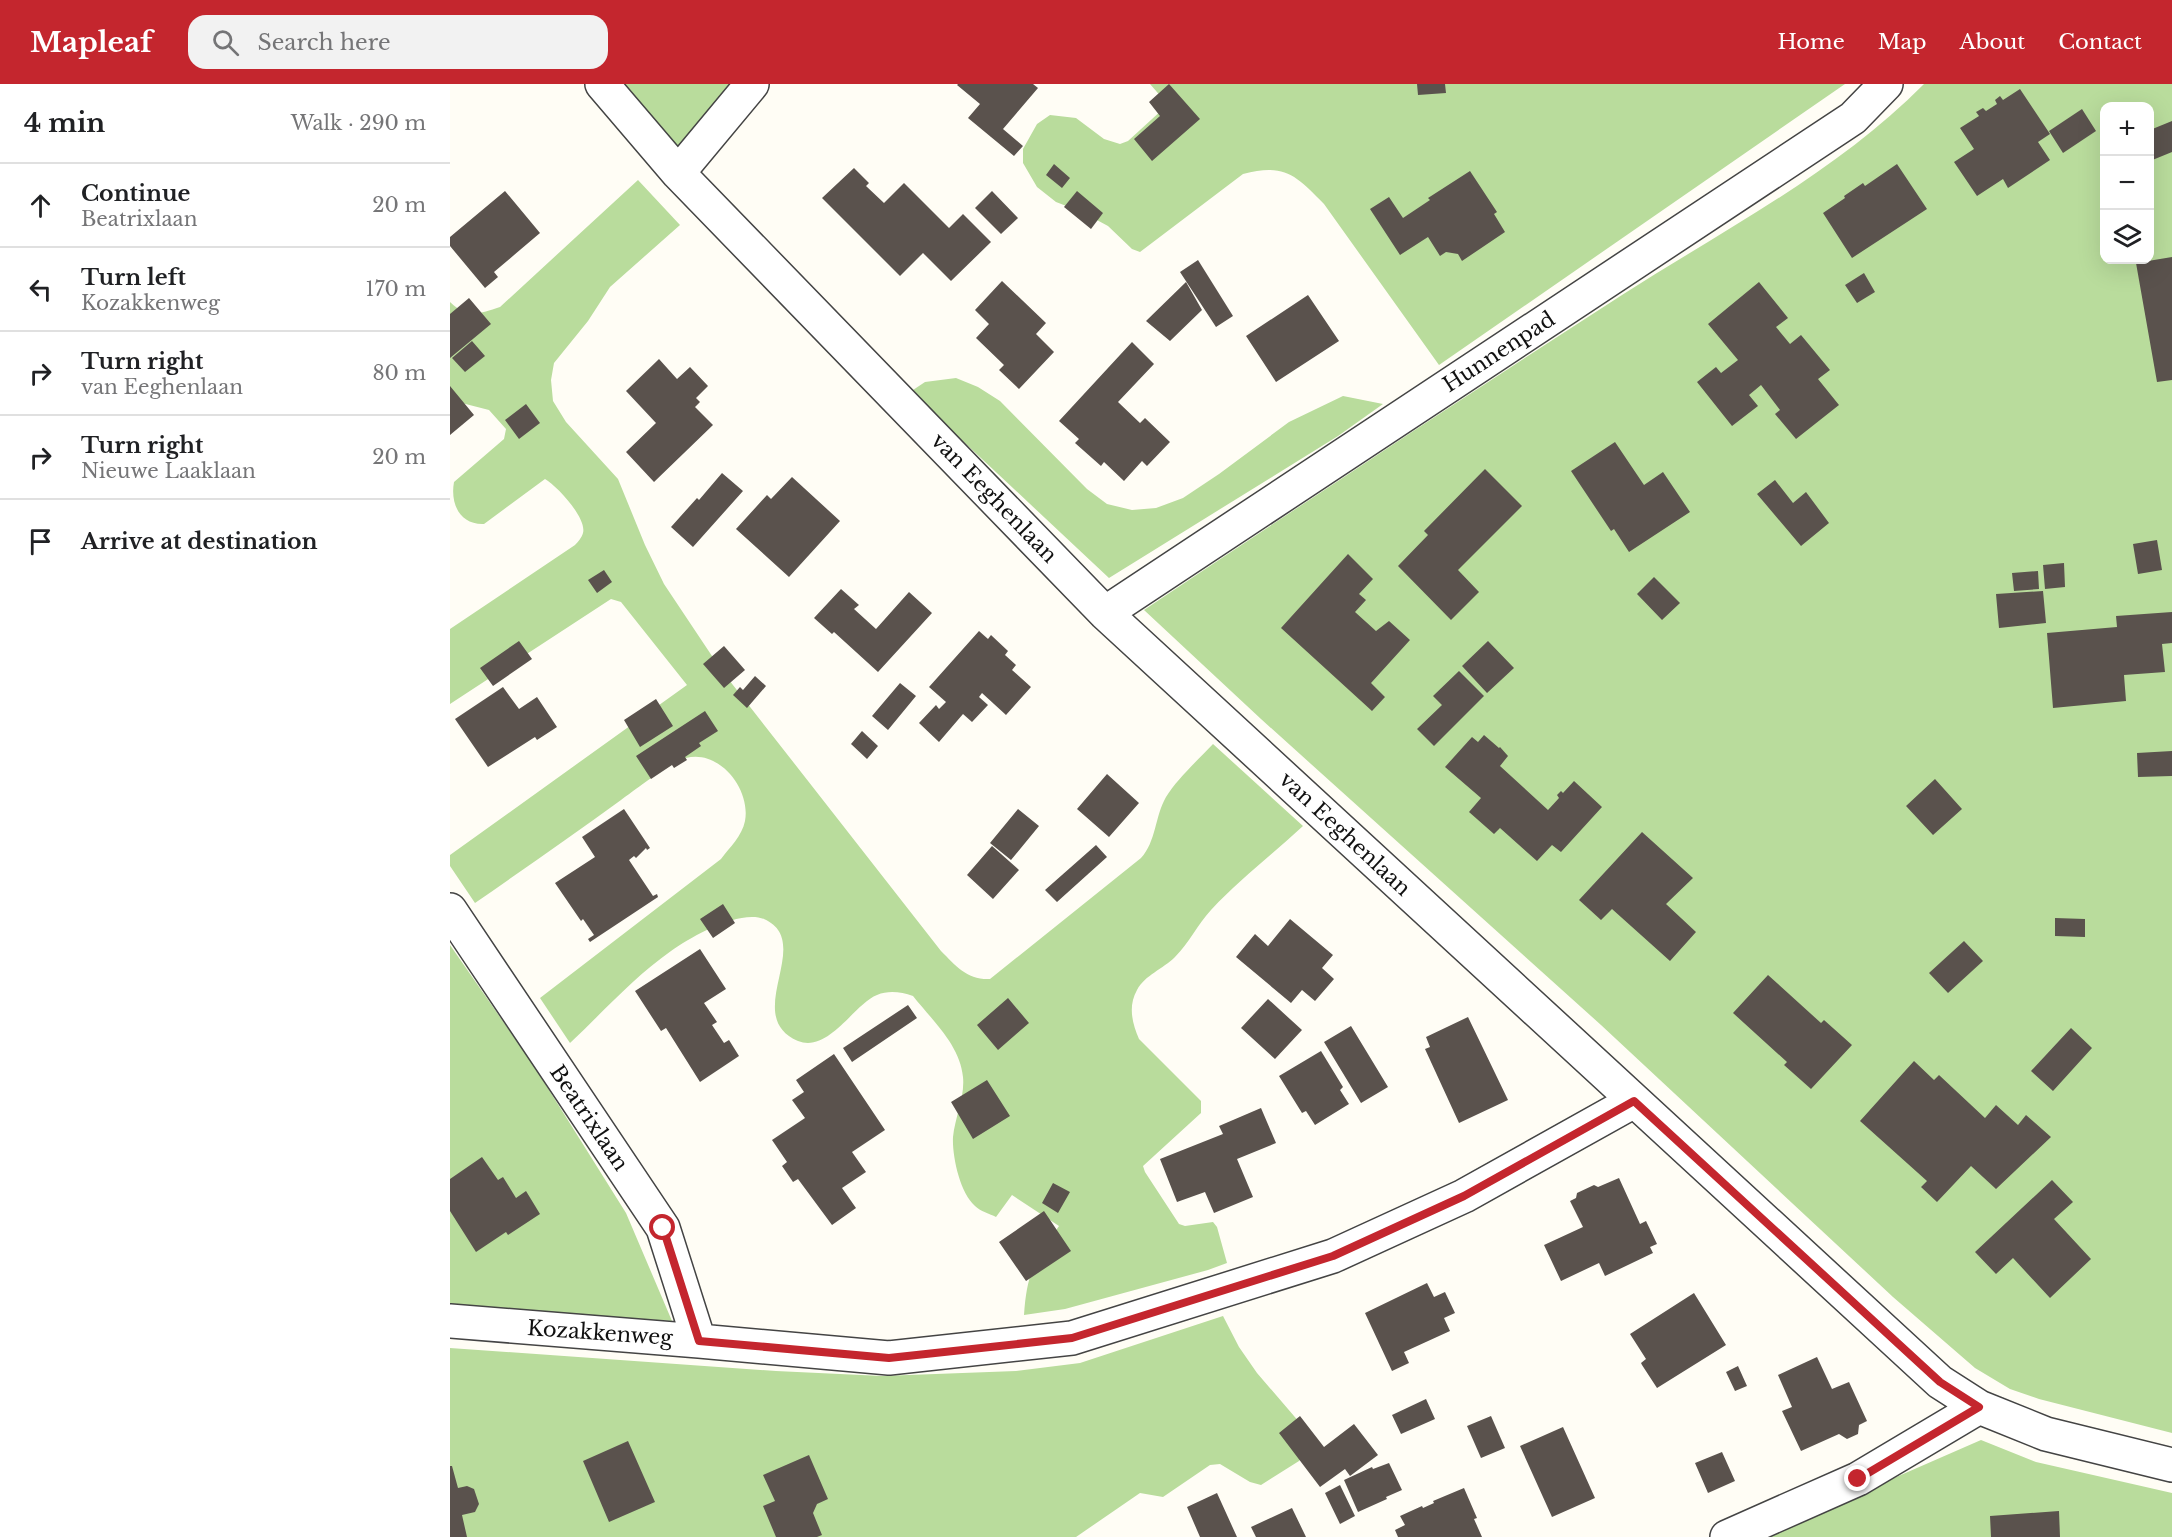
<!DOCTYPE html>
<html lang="en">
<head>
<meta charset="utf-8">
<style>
  :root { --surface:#fff; --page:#f2f2f2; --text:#202124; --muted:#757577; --line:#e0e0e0; --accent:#c4262e }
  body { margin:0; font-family:"Libre Baskerville",serif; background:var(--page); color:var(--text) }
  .controls { position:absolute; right:18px; top:18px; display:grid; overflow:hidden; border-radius:12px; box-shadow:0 6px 24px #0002 }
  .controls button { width:54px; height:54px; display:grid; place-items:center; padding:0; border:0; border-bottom:2px solid var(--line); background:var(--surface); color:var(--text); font:30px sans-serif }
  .stop { position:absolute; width:18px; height:18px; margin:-14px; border:4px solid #c4262e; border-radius:50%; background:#fff }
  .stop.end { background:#c4262e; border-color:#fff; box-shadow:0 2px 6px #0008 }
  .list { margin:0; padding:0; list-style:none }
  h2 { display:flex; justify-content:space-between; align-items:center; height:78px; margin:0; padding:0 24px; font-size:26px }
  h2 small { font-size:20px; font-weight:400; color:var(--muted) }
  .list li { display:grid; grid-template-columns:39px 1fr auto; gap:18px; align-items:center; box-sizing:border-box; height:84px; padding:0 24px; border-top:2px solid var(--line) }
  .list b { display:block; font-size:22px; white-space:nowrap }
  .list p { margin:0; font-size:20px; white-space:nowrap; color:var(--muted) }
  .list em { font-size:20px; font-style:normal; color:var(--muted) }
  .icon { flex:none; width:33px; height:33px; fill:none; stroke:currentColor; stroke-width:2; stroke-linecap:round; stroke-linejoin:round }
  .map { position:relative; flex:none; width:1722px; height:1453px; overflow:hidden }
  header { display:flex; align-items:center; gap:36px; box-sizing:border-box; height:84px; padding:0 30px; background:var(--accent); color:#fff }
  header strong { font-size:28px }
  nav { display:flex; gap:33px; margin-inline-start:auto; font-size:21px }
  .search { width:420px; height:54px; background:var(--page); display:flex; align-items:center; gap:15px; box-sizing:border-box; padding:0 21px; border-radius:18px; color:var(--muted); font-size:22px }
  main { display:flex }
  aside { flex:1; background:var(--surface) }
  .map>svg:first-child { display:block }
  .forest { fill:#b9dc9c; fill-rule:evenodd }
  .building { fill:#5a524d }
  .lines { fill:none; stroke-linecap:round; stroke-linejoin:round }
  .street-casing { stroke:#444; stroke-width:36 }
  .street { stroke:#fff; stroke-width:33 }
  .route { stroke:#c4262e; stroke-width:8 }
  .labels { text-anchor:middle; stroke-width:6; stroke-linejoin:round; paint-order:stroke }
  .street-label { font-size:21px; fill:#111; stroke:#fff }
</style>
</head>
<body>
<header>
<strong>Mapleaf</strong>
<div class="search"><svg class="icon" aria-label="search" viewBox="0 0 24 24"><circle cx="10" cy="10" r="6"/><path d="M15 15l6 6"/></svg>Search here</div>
<nav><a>Home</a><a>Map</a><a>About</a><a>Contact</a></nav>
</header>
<main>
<aside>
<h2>4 min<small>Walk · 290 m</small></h2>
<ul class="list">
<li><svg class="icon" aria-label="ahead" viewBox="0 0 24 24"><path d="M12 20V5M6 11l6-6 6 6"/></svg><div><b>Continue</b><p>Beatrixlaan</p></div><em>20 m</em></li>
<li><svg class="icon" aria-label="left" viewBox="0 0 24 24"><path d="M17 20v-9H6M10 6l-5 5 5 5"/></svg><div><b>Turn left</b><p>Kozakkenweg</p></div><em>170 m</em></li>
<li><svg class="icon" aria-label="right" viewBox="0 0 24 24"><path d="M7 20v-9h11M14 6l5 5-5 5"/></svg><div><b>Turn right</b><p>van Eeghenlaan</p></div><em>80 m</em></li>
<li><svg class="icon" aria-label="right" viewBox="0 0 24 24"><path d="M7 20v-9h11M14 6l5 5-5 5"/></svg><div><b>Turn right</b><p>Nieuwe Laaklaan</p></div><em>20 m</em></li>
<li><svg class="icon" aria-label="arrive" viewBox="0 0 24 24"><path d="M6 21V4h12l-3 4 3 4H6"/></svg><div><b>Arrive at destination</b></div></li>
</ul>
</aside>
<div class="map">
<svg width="1722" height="1453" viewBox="0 0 1722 1453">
  <rect width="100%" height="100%" fill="#fffdf5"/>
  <!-- forest -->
  <path class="forest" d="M 168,0 L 286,0 L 228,71 Z
    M 700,0 L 1395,0 L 989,281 L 874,120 C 846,91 834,79 793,90 L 690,168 L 682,165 L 658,142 L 632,128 L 606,118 L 587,103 L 573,79 L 573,65 L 587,40 L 600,31 L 626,34 L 654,55 L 670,60 L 678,57 L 713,25 L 713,15 Z
    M 1474,0 L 1722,0 L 1722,1349 L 1589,1315 L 1560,1305 L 1525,1284 L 1443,1213 L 1151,941 L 811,635 L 694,526 C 853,420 1012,314 1172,211 C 1275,145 1387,88 1474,0 ZM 1654,22 L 1700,22 L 1700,176 L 1654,176 Z
    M 188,96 L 230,141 L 160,203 L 138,237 L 104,279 L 101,296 L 103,317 L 116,338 L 168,395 L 195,461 L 214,500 L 272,587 L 491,867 C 506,882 517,896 540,895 L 691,774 C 706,758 705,732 716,713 C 727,695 748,676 763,660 L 853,742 C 823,770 790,795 761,826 C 748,840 739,859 725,873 C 713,885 695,891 687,906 C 678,922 682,939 689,955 L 751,1017 L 751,1029 L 693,1082 L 695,1088 L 729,1140 L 735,1142 L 763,1138 L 767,1143 L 777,1179 L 758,1186 L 615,1225 L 574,1231 C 577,1187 585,1177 609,1142 L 562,1111 L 546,1133 C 540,1130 530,1127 525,1122 C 510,1109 502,1072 503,1053 C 505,1033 515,1013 513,993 C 510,961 482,936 463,912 C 451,908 439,906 427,911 C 404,920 379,969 348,957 C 290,932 366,858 314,835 C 290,825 240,853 221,867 C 184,893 153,928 120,959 L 90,914 L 271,775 C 280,763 292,752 295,737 C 301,705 269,665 236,674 C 221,678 185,706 171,716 C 123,751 74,785 25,819 L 0,782 L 0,771 L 237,601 L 171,518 L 161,515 L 0,620 L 0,545 L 125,461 C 128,458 132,453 133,449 C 137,434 107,402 95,395 L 34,440 C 10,441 0,420 4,398 L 54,355 L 56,345 L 39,326 L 0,316 L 0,218 C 18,235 29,230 50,223 Z
    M 506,294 L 528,303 L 550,317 L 637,405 L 657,420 L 682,426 L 706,424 L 733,414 L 769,390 L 839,338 L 893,312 L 933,320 L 888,352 L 659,494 L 500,345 L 463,306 L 475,298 Z
    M 0,861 L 84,982 L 176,1129 L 222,1237 L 129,1231 L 0,1220 Z
    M 773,1232 L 789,1263 L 807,1289 L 850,1339 L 856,1367 L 849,1377 L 811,1401 L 800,1398 L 770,1380 L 760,1381 L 713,1413 L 690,1409 L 626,1453 L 0,1453 L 0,1264 L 326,1287 L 432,1292 L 566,1287 L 630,1279 Z
    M 1531,1356 L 1586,1378 L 1722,1409 L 1722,1453 L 1309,1453 Z"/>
  <!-- building -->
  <path class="building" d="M 508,0 L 583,0 L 588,4 L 553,45 L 573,62 L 564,72 L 518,34 L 530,20 L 507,1 Z
    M 719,0 L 750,35 L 702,77 L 684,55 L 710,32 L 699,18 Z
    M 967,0 L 995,0 L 996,9 L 968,11 Z
    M 1570,5 L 1600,50 L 1588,58 L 1600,76 L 1558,104 L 1553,95 L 1527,112 L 1504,78 L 1524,65 L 1510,44 L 1529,32 L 1526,28 L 1533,24 L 1536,27 L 1547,20 L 1545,16 L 1550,12 L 1553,16 Z
    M 1632,25 L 1646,47 L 1613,69 L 1599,47 Z
    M 1722,37 L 1722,68 L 1700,77 L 1700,46 Z
    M 604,80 L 620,94 L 612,104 L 596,91 Z
    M 1447,80 L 1477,125 L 1402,174 L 1373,129 L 1395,114 L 1394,112 L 1413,99 L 1415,102 Z
    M 404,84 L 419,99 L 416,102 L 434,119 L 454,99 L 499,144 L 513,130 L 541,158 L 501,197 L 473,169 L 450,192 L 372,114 Z
    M 1020,87 L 1047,128 L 1044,130 L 1055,148 L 1012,177 L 1008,170 L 996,168 L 990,172 L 978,153 L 950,171 L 920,125 L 939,113 L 953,134 L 980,116 L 978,114 Z
    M 55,107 L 90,149 L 44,188 L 48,193 L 35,204 L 0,162 L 0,153 Z
    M 542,107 L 568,134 L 551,150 L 525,124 Z
    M 627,107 L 653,129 L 641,145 L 614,123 Z
    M 1722,173 L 1722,296 L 1707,298 L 1686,179 Z
    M 748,176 L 783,232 L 766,243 L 730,188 Z
    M 1414,189 L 1425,208 L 1407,219 L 1395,201 Z
    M 552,197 L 596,239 L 586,250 L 604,268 L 569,305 L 549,286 L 554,281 L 526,254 L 539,240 L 525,226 Z
    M 736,198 L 752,226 L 720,257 L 696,237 Z
    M 1309,198 L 1338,234 L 1326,243 L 1340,260 L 1351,251 L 1380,286 L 1368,295 L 1389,321 L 1346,355 L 1325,330 L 1330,326 L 1311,301 L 1299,311 L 1308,322 L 1282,342 L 1247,298 L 1266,283 L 1271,289 L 1288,276 L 1258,240 Z
    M 858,211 L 889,257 L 826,298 L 796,252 Z
    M 19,214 L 41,240 L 0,274 L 0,230 Z
    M 22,257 L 35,272 L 15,288 L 2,274 Z
    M 682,258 L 704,280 L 668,318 L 690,339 L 695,334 L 720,358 L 697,382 L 692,377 L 674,397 L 654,378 L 651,382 L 625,359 L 629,355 L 609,337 Z
    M 209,275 L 227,295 L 240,283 L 258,302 L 246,314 L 250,318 L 245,323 L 263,341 L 204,398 L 176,368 L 206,339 L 176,307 Z
    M 0,302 L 24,331 L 0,351 Z
    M 76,320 L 90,339 L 69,355 L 55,336 Z
    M 1165,358 L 1194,401 L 1213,388 L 1240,428 L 1179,468 L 1164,445 L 1161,447 L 1121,387 Z
    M 1035,385 L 1072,422 L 1008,486 L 1029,508 L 1001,536 L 948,482 L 978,451 L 974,447 Z
    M 272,389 L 293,407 L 243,463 L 221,443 L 247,414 L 249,416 Z
    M 342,393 L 390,437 L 339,493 L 286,445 L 317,411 L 321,415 Z
    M 1325,396 L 1343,419 L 1356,408 L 1379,439 L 1351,462 L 1307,410 Z
    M 1707,456 L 1712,486 L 1688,490 L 1683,460 Z
    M 898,470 L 923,495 L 909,510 L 916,516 L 905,528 L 926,547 L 939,537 L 960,556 L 921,599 L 935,613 L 922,627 L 831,544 Z
    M 1614,479 L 1615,503 L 1595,505 L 1593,481 Z
    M 154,486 L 162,498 L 147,509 L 138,496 Z
    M 1588,487 L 1589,505 L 1564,507 L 1562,489 Z
    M 1204,493 L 1230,519 L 1212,536 L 1187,510 Z
    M 391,505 L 409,521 L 404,525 L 426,545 L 459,508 L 482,529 L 428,588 L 384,548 L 382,550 L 364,534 Z
    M 1593,507 L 1596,539 L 1549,544 L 1546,510 Z
    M 1722,528 L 1722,559 L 1712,560 L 1715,588 L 1674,591 L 1676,617 L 1603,624 L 1597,549 L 1667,543 L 1666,532 Z
    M 529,547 L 538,555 L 541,551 L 558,567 L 555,571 L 566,581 L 562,586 L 581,603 L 556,631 L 532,609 L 529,613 L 538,621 L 522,638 L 513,630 L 489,658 L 469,639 L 486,621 L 489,625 L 496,618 L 479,603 Z
    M 69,557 L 82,575 L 43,602 L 30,584 Z
    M 1038,557 L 1064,584 L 1037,609 L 1012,582 Z
    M 274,562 L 295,586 L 274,604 L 253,580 Z
    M 1009,587 L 1034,612 L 984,662 L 967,645 L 992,621 L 983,612 Z
    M 305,592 L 316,602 L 297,624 L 283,611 L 290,603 L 293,606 Z
    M 450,599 L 466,612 L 438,646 L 422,632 Z
    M 53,603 L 69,625 L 87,613 L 107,643 L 87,656 L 85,653 L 38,683 L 5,635 Z
    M 206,615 L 223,642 L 190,663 L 174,636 Z
    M 255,627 L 268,647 L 249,659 L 251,662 L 235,673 L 237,676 L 224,684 L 222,681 L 201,695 L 186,672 Z
    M 412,647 L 428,662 L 417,675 L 401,660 Z
    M 1034,651 L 1049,664 L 1050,663 L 1058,672 L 1050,682 L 1098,726 L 1109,714 L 1107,711 L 1111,707 L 1113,709 L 1124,697 L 1152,723 L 1111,768 L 1102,761 L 1087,777 L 1050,744 L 1044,750 L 1019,728 L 1031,714 L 995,683 L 1022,653 L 1028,658 Z
    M 1722,667 L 1722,692 L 1688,693 L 1687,669 Z
    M 657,690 L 689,719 L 659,753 L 627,725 Z
    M 1485,695 L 1512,725 L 1483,751 L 1456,722 Z
    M 174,725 L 200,764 L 197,766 L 196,764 L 186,774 L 184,772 L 179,776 L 203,812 L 207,810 L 208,813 L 140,858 L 138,855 L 144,851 L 133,835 L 131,837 L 105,799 L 145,773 L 132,753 Z
    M 568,725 L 589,742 L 561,776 L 540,759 Z
    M 1192,748 L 1243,794 L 1216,820 L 1246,848 L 1220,877 L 1162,825 L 1151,836 L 1129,816 Z
    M 646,761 L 657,773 L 607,818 L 595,806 Z
    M 542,762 L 569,786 L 543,815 L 517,791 Z
    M 273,820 L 285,839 L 263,854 L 250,835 Z
    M 1605,834 L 1635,835 L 1635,853 L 1605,852 Z
    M 840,835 L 883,871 L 872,884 L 884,895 L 865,917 L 852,906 L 841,919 L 786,873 L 805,850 L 818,862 Z
    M 1514,857 L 1533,877 L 1498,909 L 1479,889 Z
    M 250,865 L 276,905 L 254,919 L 267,938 L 262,941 L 274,959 L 279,956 L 289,972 L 250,998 L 216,944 L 211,947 L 185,907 Z
    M 1318,891 L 1371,939 L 1374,936 L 1402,961 L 1361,1005 L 1334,981 L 1337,978 L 1283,929 Z
    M 558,914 L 579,939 L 548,966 L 527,941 Z
    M 818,915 L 852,946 L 825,975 L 791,944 Z
    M 458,921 L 467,934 L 402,978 L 393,964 Z
    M 1018,933 L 1058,1016 L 1009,1039 L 975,965 L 980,963 L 976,953 Z
    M 901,942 L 938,1003 L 911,1019 L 874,958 Z
    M 1621,944 L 1642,964 L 1603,1007 L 1581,987 Z
    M 871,967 L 893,1003 L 890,1006 L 899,1020 L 865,1041 L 856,1027 L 852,1029 L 829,992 Z
    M 384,970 L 435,1046 L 402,1068 L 416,1088 L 392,1104 L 406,1124 L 382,1141 L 348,1095 L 343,1098 L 332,1082 L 337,1078 L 322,1056 L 355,1034 L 342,1016 L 354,1008 L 346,996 Z
    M 1464,977 L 1484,996 L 1489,991 L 1535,1034 L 1546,1021 L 1568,1041 L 1576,1031 L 1601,1053 L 1546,1105 L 1521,1082 L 1487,1118 L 1471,1103 L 1477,1097 L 1410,1037 Z
    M 537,996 L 560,1032 L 523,1055 L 501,1018 Z
    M 811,1024 L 826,1059 L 787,1075 L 803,1113 L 764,1129 L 755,1108 L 727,1118 L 710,1075 L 773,1050 L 769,1042 Z
    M 32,1073 L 48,1096 L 53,1093 L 66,1114 L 76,1107 L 90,1130 L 58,1151 L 56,1148 L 26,1168 L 0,1127 L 0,1095 Z
    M 1169,1094 L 1190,1140 L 1196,1137 L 1207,1160 L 1200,1163 L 1203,1169 L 1155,1192 L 1149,1179 L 1111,1197 L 1094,1161 L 1133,1143 L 1120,1117 L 1126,1114 L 1127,1109 L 1144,1101 L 1148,1103 Z
    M 1602,1096 L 1623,1118 L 1604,1135 L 1641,1175 L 1600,1214 L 1563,1174 L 1546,1190 L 1525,1168 Z
    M 603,1099 L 620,1108 L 608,1129 L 592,1119 Z
    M 594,1127 L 621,1167 L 576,1197 L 549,1158 Z
    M 977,1199 L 984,1213 L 995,1208 L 1005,1229 L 994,1234 L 1000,1247 L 954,1268 L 959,1279 L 942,1287 L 915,1229 Z
    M 1244,1209 L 1276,1261 L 1207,1304 L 1192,1281 L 1191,1279 L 1196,1275 L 1180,1250 Z
    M 1367,1273 L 1382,1305 L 1399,1298 L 1417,1337 L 1409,1341 L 1408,1350 L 1397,1355 L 1389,1350 L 1351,1367 L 1332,1327 L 1342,1323 L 1328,1291 Z
    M 1288,1282 L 1297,1302 L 1285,1307 L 1276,1288 Z
    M 976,1315 L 985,1335 L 951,1350 L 942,1331 Z
    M 850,1332 L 874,1363 L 904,1340 L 928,1371 L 900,1392 L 895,1385 L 870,1403 L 829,1349 Z
    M 1041,1332 L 1055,1364 L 1031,1374 L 1017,1342 Z
    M 1113,1343 L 1145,1414 L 1102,1433 L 1070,1362 Z
    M 178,1357 L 205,1418 L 159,1438 L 133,1377 Z
    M 1272,1368 L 1285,1397 L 1258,1409 L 1245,1379 Z
    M 359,1371 L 378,1415 L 367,1420 L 363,1429 L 372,1451 L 367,1453 L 326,1453 L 313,1422 L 325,1417 L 313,1391 Z
    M 939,1379 L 952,1406 L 936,1413 L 937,1415 L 908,1428 L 894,1396 L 922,1383 L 923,1385 Z
    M 0,1382 L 2,1382 L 8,1404 L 17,1402 L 24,1405 L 29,1420 L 25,1428 L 12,1431 L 17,1453 L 0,1453 Z
    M 890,1401 L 905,1432 L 890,1440 L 875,1409 Z
    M 1014,1404 L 1027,1434 L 1024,1435 L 1032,1453 L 948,1453 L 945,1446 L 955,1441 L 950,1432 L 972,1422 L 973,1424 L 984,1419 L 983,1417 Z
    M 767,1409 L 787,1453 L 750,1453 L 737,1423 Z
    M 842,1424 L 856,1453 L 806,1453 L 801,1443 Z
    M 1609,1427 L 1610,1453 L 1541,1453 L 1540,1432 Z"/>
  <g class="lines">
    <!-- street casing -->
    <g class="street-casing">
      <path id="street" d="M 152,0 L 228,89 L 655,529 L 1490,1298 L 1529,1323 L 1596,1350 L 1722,1381
        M 228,89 L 302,0
        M 655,529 L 1403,34 L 1436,0
        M 0,826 L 213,1144 L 249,1257
        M 0,1237 L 249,1257 L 439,1274 L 622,1254 L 883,1172 L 1014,1112 L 1184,1017
        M 1277,1453 L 1408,1395 L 1529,1323"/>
    </g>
    <!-- street -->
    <use href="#street" class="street"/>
  </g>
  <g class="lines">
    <!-- route -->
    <path class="route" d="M 213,1144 L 249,1257 L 439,1274 L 622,1254 L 883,1172 L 1014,1112 L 1184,1017 L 1490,1298 L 1529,1323 L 1408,1395"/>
  </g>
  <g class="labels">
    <!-- street labels -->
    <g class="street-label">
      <text transform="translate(1049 268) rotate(-33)" y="7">Hunnenpad</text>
      <text transform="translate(544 414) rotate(46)" y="7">van Eeghenlaan</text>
      <text transform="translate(895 750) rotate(43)" y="7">van Eeghenlaan</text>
      <text transform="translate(139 1034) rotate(56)" y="7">Beatrixlaan</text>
      <text transform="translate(150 1249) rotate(4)" y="7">Kozakkenweg</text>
    </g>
  </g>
</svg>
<div class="controls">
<button>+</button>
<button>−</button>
<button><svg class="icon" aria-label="layers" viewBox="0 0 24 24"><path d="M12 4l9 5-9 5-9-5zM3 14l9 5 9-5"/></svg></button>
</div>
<div class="stop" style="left:213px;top:1144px"></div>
<div class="stop end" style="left:1408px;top:1395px"></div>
</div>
</main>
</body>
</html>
